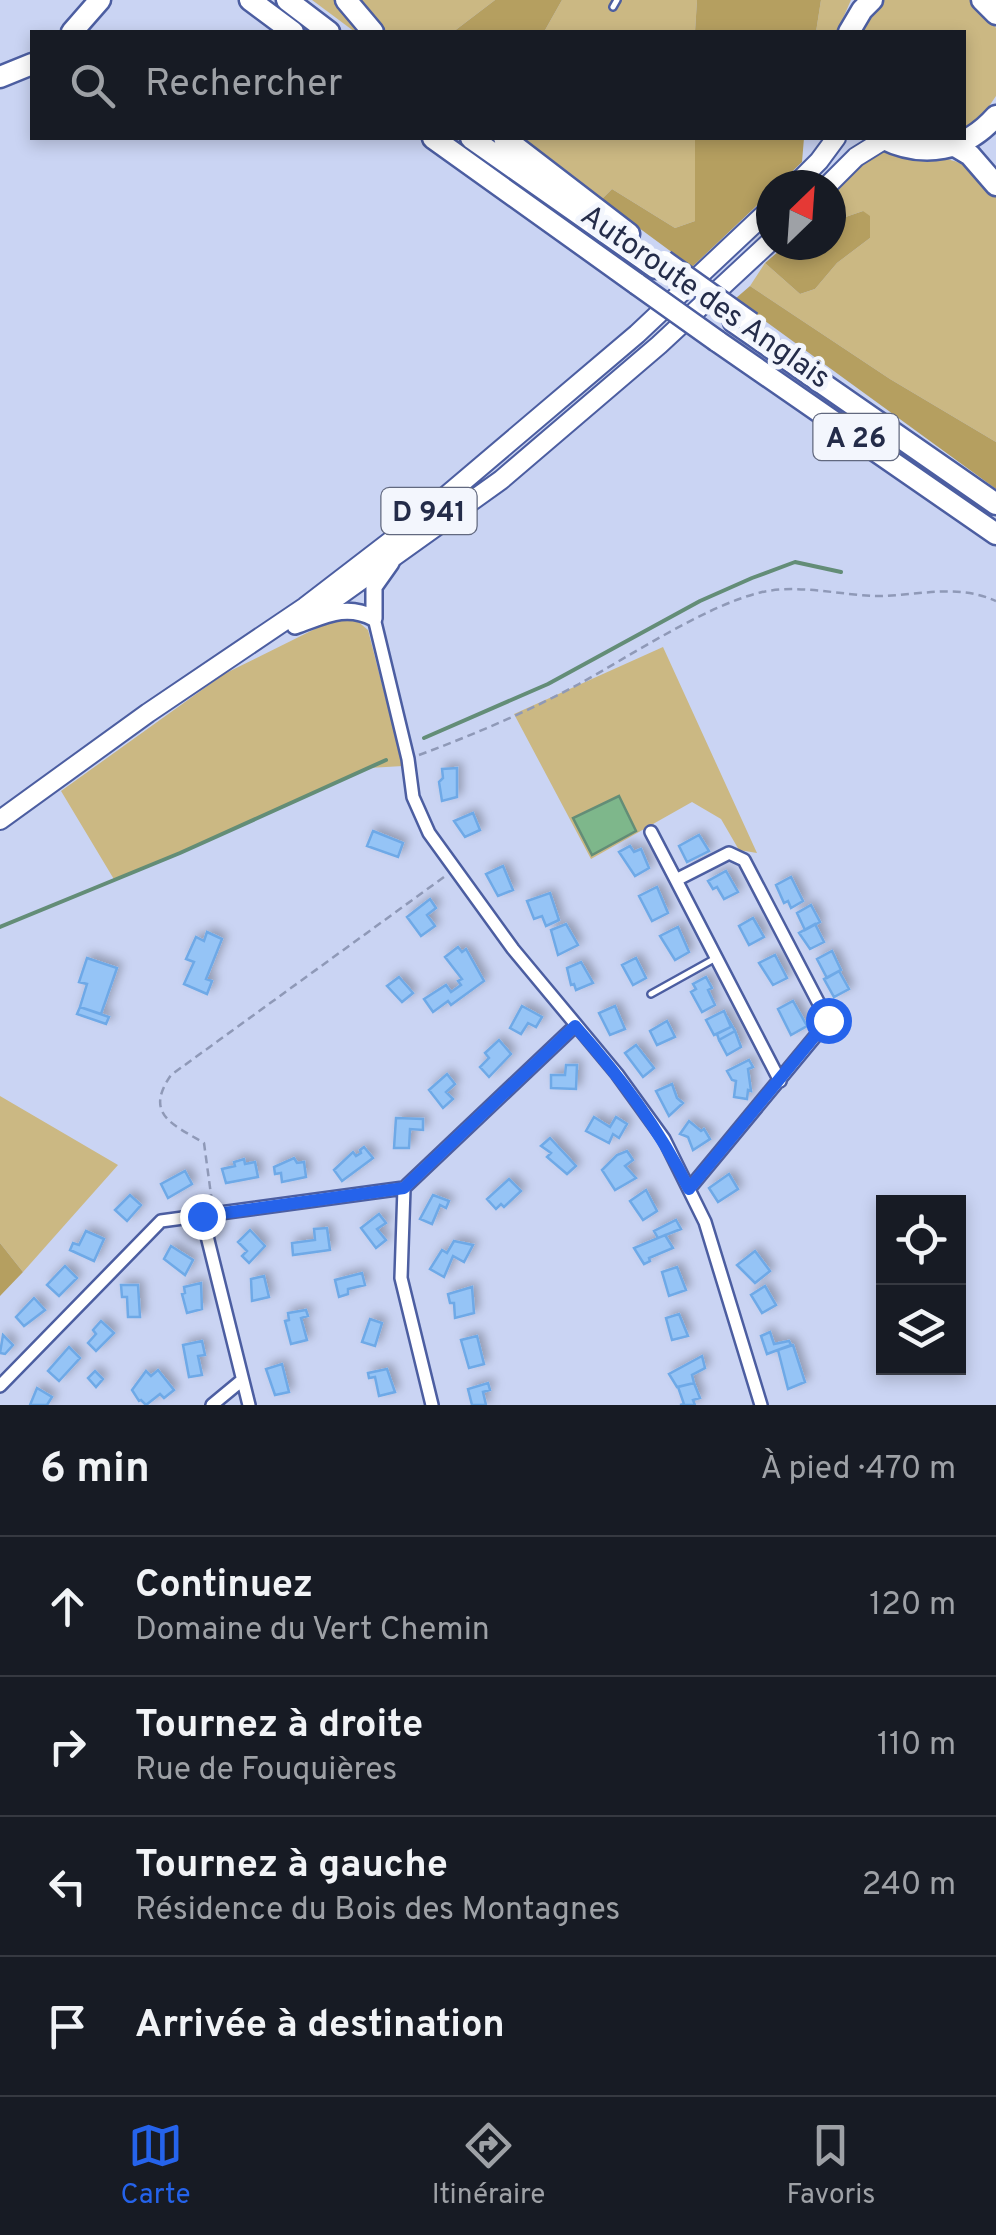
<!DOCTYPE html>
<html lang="fr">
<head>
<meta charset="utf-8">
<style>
  :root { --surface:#171b24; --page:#20242c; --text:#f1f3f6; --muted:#9ea1a6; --line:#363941; --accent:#2563eb }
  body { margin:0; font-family:Overpass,sans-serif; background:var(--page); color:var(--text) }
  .controls { position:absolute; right:30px; bottom:30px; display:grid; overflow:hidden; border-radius:0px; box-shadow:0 5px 15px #0003 }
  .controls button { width:90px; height:90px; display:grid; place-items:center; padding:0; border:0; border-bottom:2px solid var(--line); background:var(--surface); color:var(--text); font:50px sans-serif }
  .compass { position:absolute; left:756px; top:170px; width:90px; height:90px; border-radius:50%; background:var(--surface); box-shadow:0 5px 15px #0003; rotate:25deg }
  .stop { position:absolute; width:30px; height:30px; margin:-22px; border:8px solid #2563eb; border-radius:50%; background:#fff }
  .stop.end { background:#2563eb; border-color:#fff; box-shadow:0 2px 10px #0008 }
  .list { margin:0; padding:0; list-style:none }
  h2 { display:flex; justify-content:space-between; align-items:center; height:130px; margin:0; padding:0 40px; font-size:42px }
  h2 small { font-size:32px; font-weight:400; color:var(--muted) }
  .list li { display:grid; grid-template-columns:65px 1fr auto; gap:30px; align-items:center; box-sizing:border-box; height:140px; padding:0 40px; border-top:2px solid var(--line) }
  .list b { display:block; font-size:38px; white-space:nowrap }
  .list p { margin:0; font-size:32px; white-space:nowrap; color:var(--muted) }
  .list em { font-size:32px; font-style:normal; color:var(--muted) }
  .icon { flex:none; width:55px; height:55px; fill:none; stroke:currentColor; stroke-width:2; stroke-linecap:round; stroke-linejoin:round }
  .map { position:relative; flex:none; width:996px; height:1405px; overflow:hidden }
  .search { position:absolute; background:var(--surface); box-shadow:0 5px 15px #0003; left:30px; right:30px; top:30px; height:110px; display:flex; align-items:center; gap:25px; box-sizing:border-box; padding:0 35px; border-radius:0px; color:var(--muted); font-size:38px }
  .sheet { height:690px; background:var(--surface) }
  nav { display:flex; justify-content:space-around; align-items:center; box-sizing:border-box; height:140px; border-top:2px solid var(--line); background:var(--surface); font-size:28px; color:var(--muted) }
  nav a { display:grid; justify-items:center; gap:5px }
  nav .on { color:var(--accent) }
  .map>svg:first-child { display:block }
  .green { fill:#cbb883 }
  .forest { fill:#b59f60 }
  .water { fill:#7eb78b; stroke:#638d77; stroke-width:2.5 }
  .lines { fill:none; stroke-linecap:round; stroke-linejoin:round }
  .stream { stroke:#638d77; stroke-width:4 }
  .building { fill:#95c4f6; stroke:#6ea9e7; stroke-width:2.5; filter:url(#shadow) }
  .lane-casing { stroke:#4c5ea1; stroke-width:10 }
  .street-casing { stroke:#4c5ea1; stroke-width:16 }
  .secondary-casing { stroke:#4c5ea1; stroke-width:20 }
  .primary-casing { stroke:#4c5ea1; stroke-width:22 }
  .highway-casing { stroke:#4c5ea1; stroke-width:25 }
  .path { stroke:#8f99b7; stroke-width:2.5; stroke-dasharray:8 5; stroke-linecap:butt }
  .lane { stroke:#fff; stroke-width:5 }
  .street { stroke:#fff; stroke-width:11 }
  .secondary { stroke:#fff; stroke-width:15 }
  .primary { stroke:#fff; stroke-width:18 }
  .highway { stroke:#fff; stroke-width:20 }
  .highway-bridge-casing { stroke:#4c5ea1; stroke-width:25; stroke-linecap:butt }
  .highway-bridge { stroke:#fff; stroke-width:20 }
  .route { stroke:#2563eb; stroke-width:12 }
  .labels { text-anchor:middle; stroke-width:10; stroke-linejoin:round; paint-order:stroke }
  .shield { fill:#f3f6fd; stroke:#62697f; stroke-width:2.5 }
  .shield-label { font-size:28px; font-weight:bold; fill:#242c49 }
  .street-label { font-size:30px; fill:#242c49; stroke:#f3f6fd }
</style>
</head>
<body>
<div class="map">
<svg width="996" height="1405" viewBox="0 0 996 1405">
  <defs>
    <filter id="shadow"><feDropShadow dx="4.5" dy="-4.5" stdDeviation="5" flood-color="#0004"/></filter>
  </defs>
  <rect width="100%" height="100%" fill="#cad4f3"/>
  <!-- green -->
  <path class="green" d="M 312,0 L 495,0 L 453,32 L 355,32 Z
    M 562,0 L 697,0 L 695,32 L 544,32 Z
    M 821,0 L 851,0 L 837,32 L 816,32 Z
    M 884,0 L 970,0 L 983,9 L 996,28 L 996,96 L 981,118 L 964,129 L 964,32 L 858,32 L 867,15 Z
    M 518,138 L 695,138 L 695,221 L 675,228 L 612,189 L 601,200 Z
    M 895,150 C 940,160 969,152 996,197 L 996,442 L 890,379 L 750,286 L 765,263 L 800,294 L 815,289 L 837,263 L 870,238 L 863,211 L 831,222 L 831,197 L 859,163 L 876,153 Z
    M 339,617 L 356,620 L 368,630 L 403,766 L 369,768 L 115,881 L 61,791 L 224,674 Z
    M 663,647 L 757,853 L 739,850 L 721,819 L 692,802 L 591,859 L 514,714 Z
    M 0,1096 L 118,1165 L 23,1272 L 0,1243 Z"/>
  <!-- forest -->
  <path class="forest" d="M 495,0 L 562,0 L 544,32 L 453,32 Z
    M 697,0 L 821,0 L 816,32 L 695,32 Z
    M 695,138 L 804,138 L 802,162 L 778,185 L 771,185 L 771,192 L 692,267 L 601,200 L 612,189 L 675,228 L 695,221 Z
    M 863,211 L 870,216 L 870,238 L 837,263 L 815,289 L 800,294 L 765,263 L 786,245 L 831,245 L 831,222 Z
    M 750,286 L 890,379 L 996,442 L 996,489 L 735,299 Z
    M 0,1243 L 23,1272 L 0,1296 Z"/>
  <!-- water -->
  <path class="water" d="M 619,796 L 636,831 L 592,855 L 573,818 Z"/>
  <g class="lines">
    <!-- stream -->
    <path class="stream" d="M 424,738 L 548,684 L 700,601 L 752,578 L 795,562 L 841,572
      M 0,927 L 180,853 L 386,760"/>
  </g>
  <!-- building -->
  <path class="building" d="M 457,768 L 457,797 L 442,801 L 439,782 L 443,778 L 442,769 Z
    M 473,813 L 480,830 L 465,837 L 454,821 Z
    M 373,831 L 403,843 L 398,857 L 367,846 Z
    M 699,835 L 709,851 L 687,862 L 679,846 Z
    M 630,846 L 634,852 L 641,849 L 649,868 L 635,876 L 619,852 Z
    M 503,866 L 513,890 L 498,896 L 486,874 Z
    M 726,871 L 738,892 L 724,899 L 717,887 L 713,889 L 708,881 Z
    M 791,877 L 803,901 L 791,908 L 788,901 L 784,903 L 776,885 Z
    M 657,887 L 668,913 L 652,921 L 639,896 Z
    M 550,893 L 559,920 L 546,926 L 542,916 L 534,919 L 527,901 Z
    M 430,899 L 436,908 L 427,915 L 435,926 L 421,936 L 407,917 Z
    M 811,905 L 820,922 L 805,930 L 797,913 Z
    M 753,918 L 764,937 L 749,945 L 739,926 Z
    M 566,924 L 578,945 L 558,955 L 551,930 Z
    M 815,924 L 824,942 L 810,949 L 799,933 Z
    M 678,927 L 689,952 L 675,960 L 660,936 Z
    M 207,932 L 222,939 L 206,979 L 212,981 L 207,994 L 184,984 L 194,962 L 186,959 L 196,937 L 204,941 Z
    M 458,947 L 462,952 L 466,949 L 484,981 L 451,1005 L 448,1001 L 433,1012 L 424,999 L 446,985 L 451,992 L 461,985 L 458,981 L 462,979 L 445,957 Z
    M 832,951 L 841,970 L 827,978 L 817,959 Z
    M 775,955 L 787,978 L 773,985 L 759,963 Z
    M 87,958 L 117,968 L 101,1014 L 80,1007 L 87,984 L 79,982 Z
    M 636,958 L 646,978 L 633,985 L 622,965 Z
    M 581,962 L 593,983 L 576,990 L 574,984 L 571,985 L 567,968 Z
    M 839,971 L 849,989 L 834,997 L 824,979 Z
    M 399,977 L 413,993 L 402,1002 L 387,986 Z
    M 706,977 L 712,988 L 708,990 L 715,1005 L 702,1012 L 691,992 L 696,989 L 693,984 Z
    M 793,1001 L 807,1026 L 791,1035 L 778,1009 Z
    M 522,1006 L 542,1017 L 536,1027 L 528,1023 L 521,1034 L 510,1028 Z
    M 615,1006 L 625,1029 L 610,1035 L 599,1013 Z
    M 80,1007 L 109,1017 L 106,1024 L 77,1014 Z
    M 724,1011 L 731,1027 L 714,1035 L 706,1020 Z
    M 727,1017 L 735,1031 L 719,1040 L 717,1034 L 731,1027 Z
    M 667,1021 L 675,1037 L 657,1045 L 650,1031 Z
    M 735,1031 L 741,1047 L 727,1055 L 719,1040 Z
    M 499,1040 L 511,1054 L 489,1077 L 480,1067 L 489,1058 L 485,1053 Z
    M 636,1045 L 654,1068 L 643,1077 L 625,1053 Z
    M 749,1060 L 753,1067 L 748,1069 L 751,1091 L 748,1090 L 747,1099 L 734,1097 L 736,1081 L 732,1080 L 727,1071 Z
    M 566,1065 L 577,1065 L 576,1089 L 551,1088 L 551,1075 L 565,1075 Z
    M 447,1074 L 455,1084 L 446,1092 L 453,1099 L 443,1108 L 429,1090 Z
    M 672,1084 L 677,1098 L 683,1103 L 669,1116 L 656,1091 Z
    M 594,1117 L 610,1127 L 616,1117 L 627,1124 L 619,1138 L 613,1134 L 609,1143 L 586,1131 Z
    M 396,1118 L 423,1119 L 423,1130 L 410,1129 L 409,1148 L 394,1148 Z
    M 689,1121 L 701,1131 L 704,1129 L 710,1139 L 693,1150 L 688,1137 L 680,1134 Z
    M 550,1138 L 576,1166 L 567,1174 L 547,1157 L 551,1153 L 541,1146 Z
    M 364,1147 L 373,1158 L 342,1181 L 334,1170 L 353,1152 L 356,1156 L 361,1153 L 360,1150 Z
    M 627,1151 L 633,1160 L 625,1166 L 636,1178 L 615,1190 L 602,1170 L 617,1155 Z
    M 294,1158 L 297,1163 L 304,1162 L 306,1177 L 282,1182 L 281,1173 L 275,1174 L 274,1167 Z
    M 244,1159 L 245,1164 L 255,1162 L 258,1177 L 226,1183 L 222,1169 L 235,1166 L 234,1162 Z
    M 185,1171 L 192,1184 L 168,1198 L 161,1184 Z
    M 729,1174 L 738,1189 L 718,1202 L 709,1188 Z
    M 509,1179 L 521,1191 L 504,1207 L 501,1204 L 496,1209 L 487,1199 Z
    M 646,1190 L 657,1211 L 643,1220 L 630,1201 Z
    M 130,1195 L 141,1205 L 127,1221 L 115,1210 Z
    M 433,1195 L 449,1201 L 446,1208 L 440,1205 L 432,1224 L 420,1219 Z
    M 379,1214 L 386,1223 L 377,1229 L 386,1240 L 376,1248 L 361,1228 Z
    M 676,1220 L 681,1229 L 658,1238 L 654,1231 Z
    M 327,1228 L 330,1250 L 293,1255 L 292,1243 L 315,1240 L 314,1229 Z
    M 250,1230 L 265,1246 L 249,1263 L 242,1256 L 247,1251 L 238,1242 Z
    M 86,1231 L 104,1239 L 94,1261 L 70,1250 L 73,1243 L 79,1245 Z
    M 665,1235 L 673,1248 L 649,1258 L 650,1261 L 644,1264 L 634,1248 Z
    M 454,1241 L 473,1245 L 464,1262 L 453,1256 L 444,1277 L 430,1269 L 442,1250 L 447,1253 Z
    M 171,1246 L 193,1260 L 185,1275 L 164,1259 Z
    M 755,1251 L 770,1271 L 755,1283 L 737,1265 Z
    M 65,1266 L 77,1278 L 59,1296 L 47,1285 Z
    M 677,1267 L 686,1290 L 669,1296 L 662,1272 Z
    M 362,1273 L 365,1285 L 348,1289 L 348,1294 L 339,1297 L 335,1280 Z
    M 264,1276 L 269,1297 L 252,1301 L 251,1279 Z
    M 201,1283 L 202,1309 L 187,1313 L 182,1294 L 185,1293 L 184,1287 Z
    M 121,1285 L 138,1285 L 140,1317 L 128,1317 L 127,1297 L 122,1297 Z
    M 765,1286 L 776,1305 L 762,1313 L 751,1295 Z
    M 472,1287 L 474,1313 L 455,1318 L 454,1303 L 450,1303 L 448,1294 Z
    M 34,1298 L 45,1310 L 24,1326 L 16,1317 Z
    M 306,1310 L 308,1316 L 301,1318 L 307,1340 L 291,1344 L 285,1321 L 289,1320 L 288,1313 Z
    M 679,1314 L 688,1336 L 672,1340 L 666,1318 Z
    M 370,1319 L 382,1323 L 375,1346 L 362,1342 Z
    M 101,1321 L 114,1333 L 96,1351 L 88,1343 L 96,1334 L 93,1330 Z
    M 770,1332 L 774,1344 L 789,1341 L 791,1345 L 767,1354 L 761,1336 Z
    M 3,1335 L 13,1345 L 5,1354 L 0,1353 Z
    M 477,1336 L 484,1364 L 469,1368 L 461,1340 Z
    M 202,1341 L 205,1355 L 198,1356 L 202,1375 L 189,1377 L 183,1345 Z
    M 793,1345 L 805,1382 L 788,1389 L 778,1350 Z
    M 69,1347 L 80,1358 L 59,1381 L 48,1371 Z
    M 702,1356 L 705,1368 L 692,1375 L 694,1383 L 677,1387 L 669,1374 Z
    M 282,1364 L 289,1392 L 275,1395 L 266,1369 Z
    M 387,1369 L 395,1392 L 379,1396 L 375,1377 L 369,1378 L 368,1373 Z
    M 158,1370 L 174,1390 L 164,1398 L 160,1394 L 146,1405 L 141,1400 L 139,1401 L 132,1390 L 146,1371 L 151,1376 Z
    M 95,1371 L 103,1379 L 96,1387 L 88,1378 Z
    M 488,1383 L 490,1390 L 483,1392 L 486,1405 L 472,1405 L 468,1389 Z
    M 694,1383 L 700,1398 L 693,1400 L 695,1405 L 680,1405 L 684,1404 L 678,1387 Z
    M 37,1388 L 52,1397 L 47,1405 L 30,1405 Z"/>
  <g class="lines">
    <!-- lane casing -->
    <g class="lane-casing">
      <path id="lane" d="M 613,7 L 617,0
        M 651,994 L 714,959"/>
    </g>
    <!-- street casing -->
    <g class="street-casing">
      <path id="street" d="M 374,618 L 408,759 L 413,797 L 429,833 L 513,949 L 617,1074 L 664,1139 L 705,1222 L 761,1405
        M 651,832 L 676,880
        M 404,1188 L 401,1278 L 432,1405
        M 689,1189 L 828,1021 L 744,860 L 729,853 L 676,880 L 780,1081
        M 202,1216 L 249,1405
        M 0,1386 L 161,1221 L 404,1188 L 575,1026
        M 212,1405 L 241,1381"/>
    </g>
    <!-- secondary casing -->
    <g class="secondary-casing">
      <path id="secondary" d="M 374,618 L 374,587 L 391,563
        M 295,626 C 324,616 345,603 374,618"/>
    </g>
    <!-- primary casing -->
    <g class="primary-casing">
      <path id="primary" d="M 795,185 L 819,161 L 836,138
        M 828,185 L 856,157 L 885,139
        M 315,613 L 501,480 L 659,345 L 771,241
        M 0,820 L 148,713 L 305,607 L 413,524 L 637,334 L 771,208"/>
    </g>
    <!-- highway casing -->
    <g class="highway-casing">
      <path id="highway" d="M 250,0 L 293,32
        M 287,0 L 329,32
        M 346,0 L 373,32
        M 982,0 L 996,14
        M 72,32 L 100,0
        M 849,32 L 862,10 L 872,0
        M 0,77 L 32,64
        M 433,138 L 637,284
        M 471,138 L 656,268
        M 504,138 L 629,234
        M 882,138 C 924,159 965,151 996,116
        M 955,146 L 970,155 L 996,185
        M 734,322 L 996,504
        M 717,341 L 996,534"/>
    </g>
    <!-- path -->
    <path class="path" d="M 419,755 C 473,735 529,711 579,684 C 630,656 707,605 762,592 C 799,584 840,595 876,596 C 918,596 956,583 996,601
      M 212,1202 L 204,1143 C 172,1124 144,1114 171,1075 L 444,877"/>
    <!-- lane -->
    <use href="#lane" class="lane"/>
    <!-- street -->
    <use href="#street" class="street"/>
    <!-- secondary -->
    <use href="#secondary" class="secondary"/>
    <!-- primary -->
    <use href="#primary" class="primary"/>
    <!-- highway -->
    <use href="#highway" class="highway"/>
    <!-- highway-bridge casing -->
    <g class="highway-bridge-casing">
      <path id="highway-bridge" d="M 664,261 L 751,323
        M 637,284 L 717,341"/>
    </g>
    <!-- highway-bridge -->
    <use href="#highway-bridge" class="highway-bridge"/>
  </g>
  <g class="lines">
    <!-- route -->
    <path class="route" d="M 202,1216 L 404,1188 L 575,1026 C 621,1078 658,1127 689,1189 L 828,1020"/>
  </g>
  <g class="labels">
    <!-- shield labels -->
    <g class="shield">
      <rect x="813.5" y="414" width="85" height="46" rx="8"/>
      <rect x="381.5" y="488" width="95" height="46" rx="8"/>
    </g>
    <g class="shield-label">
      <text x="856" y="447">A 26</text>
      <text x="429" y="521">D 941</text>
    </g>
    <!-- street labels -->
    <g class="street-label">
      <text transform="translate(706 296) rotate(35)" y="10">Autoroute des Anglais</text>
    </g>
  </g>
</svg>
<div class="controls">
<button><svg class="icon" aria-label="locate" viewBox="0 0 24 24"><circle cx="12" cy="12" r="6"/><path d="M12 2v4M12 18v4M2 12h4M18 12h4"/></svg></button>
<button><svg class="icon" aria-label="layers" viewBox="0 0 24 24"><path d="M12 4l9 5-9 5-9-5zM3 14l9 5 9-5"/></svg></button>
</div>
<svg class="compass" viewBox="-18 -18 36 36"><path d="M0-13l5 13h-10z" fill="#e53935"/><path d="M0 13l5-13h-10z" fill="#9ea1a6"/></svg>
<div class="stop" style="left:828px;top:1020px"></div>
<div class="stop end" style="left:202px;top:1216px"></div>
<div class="search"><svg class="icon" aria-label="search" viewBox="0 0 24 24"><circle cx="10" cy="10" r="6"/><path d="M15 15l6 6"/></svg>Rechercher</div>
</div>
<section class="sheet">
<h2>6 min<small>À pied · 470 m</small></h2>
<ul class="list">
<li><svg class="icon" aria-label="ahead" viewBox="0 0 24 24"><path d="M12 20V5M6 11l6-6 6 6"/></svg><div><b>Continuez</b><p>Domaine du Vert Chemin</p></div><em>120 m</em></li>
<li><svg class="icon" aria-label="right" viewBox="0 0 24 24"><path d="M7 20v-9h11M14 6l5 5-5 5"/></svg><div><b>Tournez à droite</b><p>Rue de Fouquières</p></div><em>110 m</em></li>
<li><svg class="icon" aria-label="left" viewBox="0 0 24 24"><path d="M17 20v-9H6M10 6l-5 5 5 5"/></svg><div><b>Tournez à gauche</b><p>Résidence du Bois des Montagnes</p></div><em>240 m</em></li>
<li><svg class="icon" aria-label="arrive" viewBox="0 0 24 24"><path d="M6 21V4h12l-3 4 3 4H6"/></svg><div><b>Arrivée à destination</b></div></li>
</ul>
</section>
<nav>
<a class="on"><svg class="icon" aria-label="map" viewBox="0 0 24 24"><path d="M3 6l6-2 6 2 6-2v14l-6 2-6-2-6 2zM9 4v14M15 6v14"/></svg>Carte</a>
<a><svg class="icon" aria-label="directions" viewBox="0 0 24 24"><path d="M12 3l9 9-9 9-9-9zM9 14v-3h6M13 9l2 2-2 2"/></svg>Itinéraire</a>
<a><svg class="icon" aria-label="saved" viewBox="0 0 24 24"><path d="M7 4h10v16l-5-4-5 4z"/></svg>Favoris</a>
</nav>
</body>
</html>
